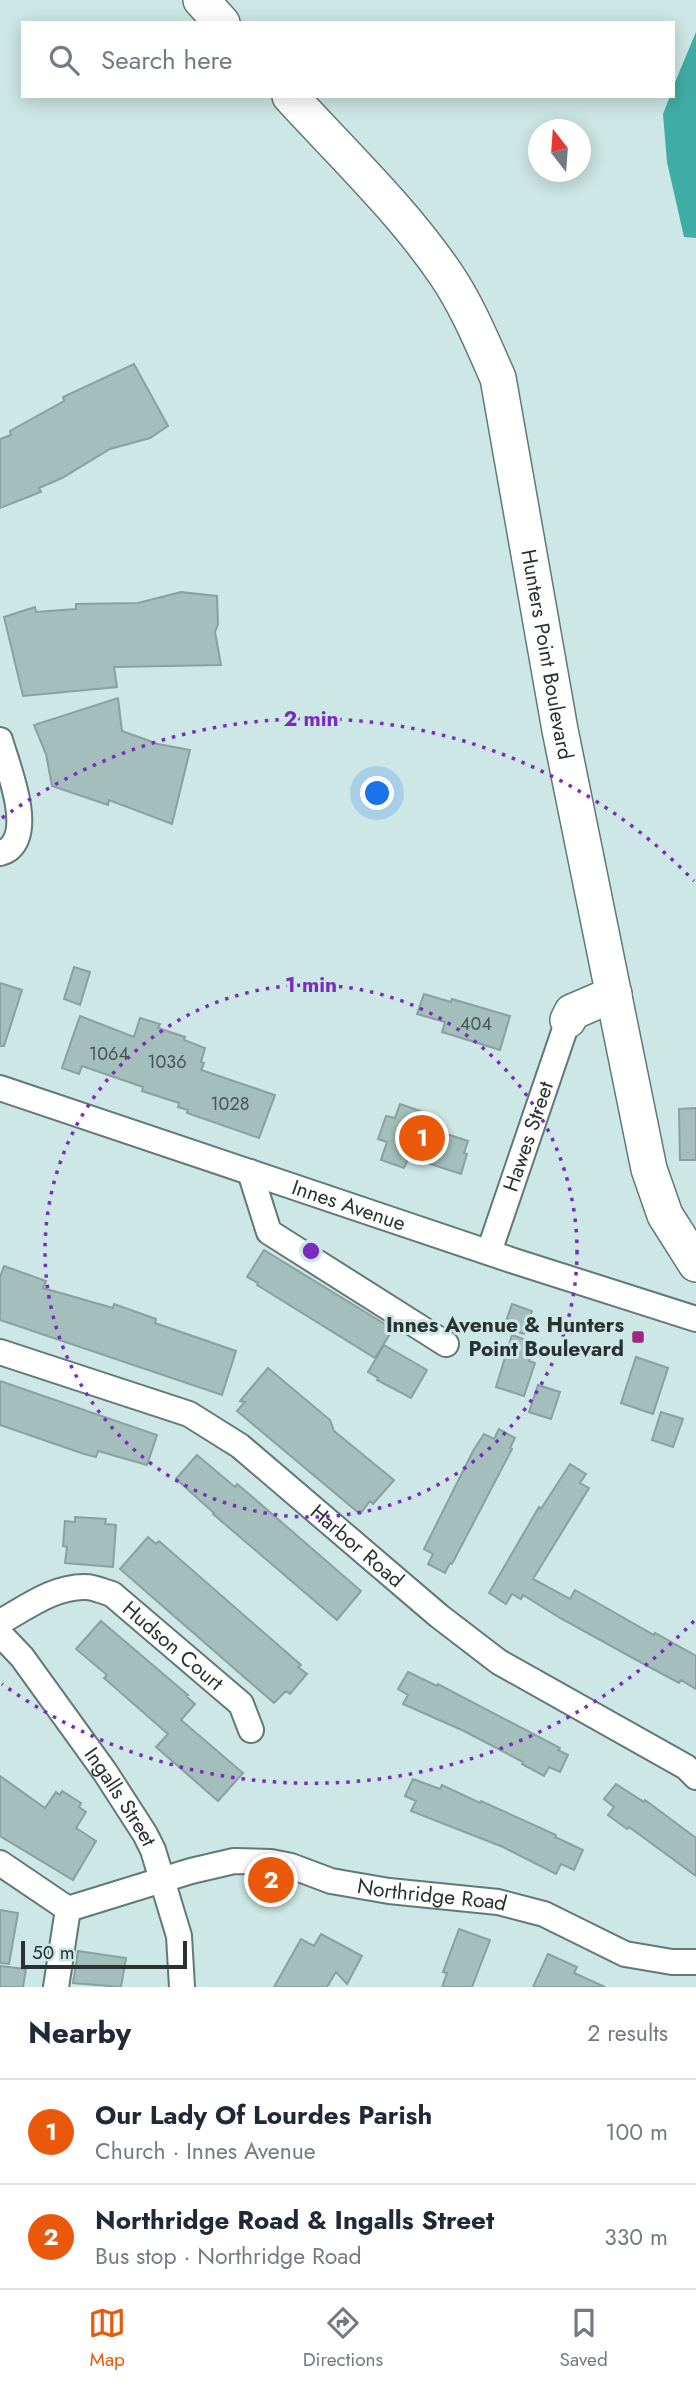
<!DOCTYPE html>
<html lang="en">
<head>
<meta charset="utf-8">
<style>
  :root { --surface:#fff; --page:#f6f6f7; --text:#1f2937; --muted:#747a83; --line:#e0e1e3; --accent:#ea580c }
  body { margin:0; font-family:Jost,sans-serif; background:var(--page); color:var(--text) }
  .compass { position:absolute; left:528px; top:119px; width:63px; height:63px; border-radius:50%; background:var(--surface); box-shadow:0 4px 18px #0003; rotate:343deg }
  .scale { position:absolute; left:21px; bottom:18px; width:166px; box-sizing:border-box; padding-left:7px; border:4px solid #273231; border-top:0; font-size:19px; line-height:24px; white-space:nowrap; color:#273231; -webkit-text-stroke:5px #cce7e5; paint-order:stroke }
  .you { position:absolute; left:378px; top:794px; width:24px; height:24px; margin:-18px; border:5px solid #fff; border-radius:50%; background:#1a73e8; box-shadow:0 0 0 10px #1a73e833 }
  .badge { display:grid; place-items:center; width:46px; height:46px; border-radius:50%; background:var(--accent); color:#fff; font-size:23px; font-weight:700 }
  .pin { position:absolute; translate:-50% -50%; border:4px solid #fff; box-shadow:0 2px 7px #0006 }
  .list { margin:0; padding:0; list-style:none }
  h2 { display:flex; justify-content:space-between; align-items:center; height:91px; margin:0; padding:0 28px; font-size:30px }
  h2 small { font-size:23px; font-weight:400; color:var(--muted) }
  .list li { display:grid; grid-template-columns:46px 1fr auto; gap:21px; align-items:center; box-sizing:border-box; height:105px; padding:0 28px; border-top:2px solid var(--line) }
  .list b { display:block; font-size:26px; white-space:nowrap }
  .list p { margin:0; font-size:23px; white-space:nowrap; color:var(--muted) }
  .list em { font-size:23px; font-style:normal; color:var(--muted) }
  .icon { flex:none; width:38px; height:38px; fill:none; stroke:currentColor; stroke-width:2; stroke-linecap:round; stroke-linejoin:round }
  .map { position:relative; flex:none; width:696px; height:1987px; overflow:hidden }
  .search { position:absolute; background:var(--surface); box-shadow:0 4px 18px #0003; left:21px; right:21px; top:21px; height:77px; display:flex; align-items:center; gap:18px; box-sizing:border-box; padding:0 24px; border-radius:0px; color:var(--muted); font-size:26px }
  .sheet { height:301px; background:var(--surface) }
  nav { display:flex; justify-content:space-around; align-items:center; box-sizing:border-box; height:98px; border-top:2px solid var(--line); background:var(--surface); font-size:19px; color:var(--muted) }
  nav a { display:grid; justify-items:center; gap:4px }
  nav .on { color:var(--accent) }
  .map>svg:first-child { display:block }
  .water { fill:#40aca6 }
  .building { fill:#a3bebb; stroke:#88a19f; stroke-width:2 }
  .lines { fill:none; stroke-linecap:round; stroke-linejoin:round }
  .street-casing { stroke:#617978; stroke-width:28 }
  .secondary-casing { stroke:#617978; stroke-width:38 }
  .street { stroke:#fff; stroke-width:24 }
  .secondary { stroke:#fff; stroke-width:35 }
  .ring { fill:none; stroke:#7b2cbf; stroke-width:3.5; stroke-dasharray:3.5 7 }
  .poi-dot { fill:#9e267f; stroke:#cce7e5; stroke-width:2.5 }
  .labels { text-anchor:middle; stroke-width:6; stroke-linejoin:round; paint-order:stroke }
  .number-label { font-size:18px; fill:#465554 }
  .street-label { font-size:21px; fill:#273231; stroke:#cce7e5 }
  .poi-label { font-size:21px; font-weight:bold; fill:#273231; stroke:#cce7e5; text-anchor:end }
  .centre { fill:#7b2cbf; stroke:#cce7e5; stroke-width:3.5 }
  .ring-label { font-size:21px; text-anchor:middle; font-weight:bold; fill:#7b2cbf; stroke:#cce7e5; stroke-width:6; stroke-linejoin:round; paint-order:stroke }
</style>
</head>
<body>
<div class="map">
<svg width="696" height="1987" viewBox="0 0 696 1987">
  <rect width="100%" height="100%" fill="#cce7e5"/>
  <!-- water -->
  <path class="water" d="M 696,32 L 696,238 L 684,237 L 667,162 L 663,114 L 670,96 L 673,96 L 673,87 Z"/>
  <!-- building -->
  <path class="building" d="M 134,364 L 168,426 L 150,438 L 110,449 L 62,478 L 39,488 L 41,492 L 0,508 L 0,439 L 11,435 L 10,431 L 64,401 L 63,397 Z
    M 181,592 L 217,596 L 218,624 L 215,632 L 221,665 L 114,667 L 117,687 L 23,696 L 4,617 L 35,607 L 36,612 L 76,609 L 76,604 L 138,603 Z
    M 118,698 L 122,731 L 158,744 L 190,750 L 172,824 L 109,800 L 108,805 L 52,786 L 46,754 L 34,725 Z
    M 74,967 L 90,972 L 80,1005 L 64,999 Z
    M 0,983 L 22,990 L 4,1046 L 0,1046 Z
    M 424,994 L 451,1002 L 452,999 L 510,1016 L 500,1050 L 442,1032 L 445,1022 L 417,1014 Z
    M 80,1016 L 134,1037 L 140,1018 L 160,1024 L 158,1028 L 185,1037 L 184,1040 L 205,1048 L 201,1062 L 204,1063 L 201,1070 L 275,1095 L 259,1138 L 187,1113 L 188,1110 L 178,1107 L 179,1103 L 142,1091 L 143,1087 L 82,1066 L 79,1074 L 62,1068 Z
    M 400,1104 L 423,1112 L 419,1125 L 468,1141 L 464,1153 L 467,1154 L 461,1174 L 409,1157 L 404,1168 L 381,1160 L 387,1142 L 378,1139 L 386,1116 L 395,1118 Z
    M 696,1108 L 696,1160 L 680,1160 L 679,1109 Z
    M 264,1250 L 393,1329 L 375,1358 L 257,1285 L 258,1283 L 247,1277 Z
    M 4,1266 L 46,1281 L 43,1288 L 113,1308 L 114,1304 L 156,1319 L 155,1323 L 236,1351 L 222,1395 L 0,1320 L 0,1277 Z
    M 512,1304 L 532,1311 L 524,1334 L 504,1327 Z
    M 512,1335 L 535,1343 L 529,1361 L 535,1363 L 524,1396 L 496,1387 Z
    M 384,1345 L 427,1370 L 411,1398 L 377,1380 L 378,1378 L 368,1372 Z
    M 636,1357 L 668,1368 L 653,1414 L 621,1403 Z
    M 268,1368 L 330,1420 L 334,1431 L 394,1480 L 373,1504 L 370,1501 L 360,1514 L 237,1411 L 245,1402 L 240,1401 Z
    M 0,1381 L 157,1435 L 147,1465 L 98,1451 L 96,1457 L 84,1454 L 0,1425 Z
    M 538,1385 L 560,1392 L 551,1419 L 529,1412 Z
    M 661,1412 L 683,1419 L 673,1447 L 652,1440 Z
    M 499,1429 L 515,1438 L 510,1448 L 512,1449 L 452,1564 L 450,1563 L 445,1573 L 428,1564 L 433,1554 L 424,1549 L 473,1451 L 484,1434 L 494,1439 Z
    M 197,1455 L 235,1487 L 237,1484 L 249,1494 L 361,1591 L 337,1620 L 213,1514 L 214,1513 L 176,1479 Z
    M 570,1464 L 586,1474 L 580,1483 L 589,1488 L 533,1579 L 570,1599 L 575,1590 L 654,1635 L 655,1633 L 696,1656 L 696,1689 L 681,1680 L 679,1683 L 642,1663 L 560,1618 L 523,1595 L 521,1599 L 512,1594 L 506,1604 L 489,1593 L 539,1507 L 541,1509 Z
    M 75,1517 L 106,1519 L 105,1524 L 116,1525 L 113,1567 L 65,1563 L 67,1547 L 63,1546 L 65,1521 L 75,1522 Z
    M 148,1537 L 156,1544 L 159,1541 L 301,1665 L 298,1667 L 307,1674 L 290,1694 L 286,1691 L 274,1703 L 120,1569 Z
    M 101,1621 L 188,1695 L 186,1696 L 195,1704 L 181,1720 L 243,1773 L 218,1801 L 156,1747 L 168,1734 L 104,1678 L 107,1675 L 76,1649 Z
    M 408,1672 L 437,1686 L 438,1684 L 560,1748 L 558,1750 L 568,1755 L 560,1772 L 549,1767 L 544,1776 L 522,1764 L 523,1762 L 464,1731 L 403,1704 L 408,1695 L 398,1689 Z
    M 0,1776 L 45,1808 L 56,1792 L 60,1795 L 62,1791 L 81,1803 L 79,1807 L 86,1812 L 76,1828 L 96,1841 L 73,1880 L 0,1836 Z
    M 413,1779 L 440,1789 L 442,1785 L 480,1803 L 481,1801 L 556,1835 L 555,1837 L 583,1850 L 574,1870 L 561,1864 L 556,1874 L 503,1847 L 411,1811 L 416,1801 L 405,1796 Z
    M 616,1784 L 644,1802 L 645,1800 L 696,1838 L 696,1876 L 629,1827 L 627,1829 L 608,1815 L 614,1807 L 604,1799 Z
    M 0,1910 L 18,1913 L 9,1964 L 0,1963 Z
    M 459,1929 L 490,1940 L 472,1987 L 442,1987 L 447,1973 L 443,1972 Z
    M 321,1934 L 362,1956 L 347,1984 L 336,1972 L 327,1987 L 274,1987 L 301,1939 L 314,1946 Z
    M 78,1951 L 126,1958 L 121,1987 L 73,1983 Z
    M 548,1954 L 577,1967 L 574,1973 L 605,1987 L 533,1987 Z
    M 0,1966 L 26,1969 L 23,1987 L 0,1987 Z"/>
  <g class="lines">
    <!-- street casing -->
    <g class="street-casing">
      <g id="street">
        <path d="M 0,740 C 7,765 33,827 10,848 C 7,851 3,852 0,853"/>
        <path id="s1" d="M 0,1088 L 514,1261 L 696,1319"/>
        <path d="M 250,1172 L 269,1232 L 446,1344"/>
        <path id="s2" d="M 489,1252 L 568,1020"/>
        <path id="s3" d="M 0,1352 L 189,1414 L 240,1446 L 439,1616 L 499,1662 L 686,1767 L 696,1777"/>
        <path id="s4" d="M 0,1622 C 26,1608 54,1586 86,1587 C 94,1587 104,1592 112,1594 L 241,1704 L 251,1730"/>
        <path id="s5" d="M 0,1634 L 22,1657 L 105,1772 L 145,1834 L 153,1850 L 179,1936 L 182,1987"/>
        <path id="s6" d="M 0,1863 L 68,1909 L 191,1871 L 234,1861 L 271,1862 L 291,1866 L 331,1881 L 389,1891 L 498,1902 L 544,1914 L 625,1954 L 672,1962 L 696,1962"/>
        <path d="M 56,1987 L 68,1909"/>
      </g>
    </g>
    <!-- secondary casing -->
    <g class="secondary-casing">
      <g id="secondary">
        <path d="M 201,0 L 222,23"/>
        <path id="s7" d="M 290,96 C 342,153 401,209 445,273 C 467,305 482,342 498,378 L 560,730 L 649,1169 L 665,1215 L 696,1264"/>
        <path d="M 568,1020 L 572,1012 L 614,994"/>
      </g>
    </g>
    <!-- street -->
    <use href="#street" class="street"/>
    <!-- secondary -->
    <use href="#secondary" class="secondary"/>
  </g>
  <!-- distance rings -->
  <g class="ring">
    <circle cx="311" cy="1251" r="266"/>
    <path d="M694 1621A532 532 0 0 1 2 1684M2 818A532 532 0 0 1 694 881"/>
  </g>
  <!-- markers -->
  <rect class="poi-dot" x="631" y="1330" width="14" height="14" rx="3.5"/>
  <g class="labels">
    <!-- number labels -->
    <g class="number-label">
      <text x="476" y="1030">404</text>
      <text x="109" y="1060">1064</text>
      <text x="167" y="1068">1036</text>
      <text x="230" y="1110">1028</text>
    </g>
    <!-- street labels -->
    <g class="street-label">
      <text dy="7" stroke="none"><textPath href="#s7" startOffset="634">Hunters Point Boulevard</textPath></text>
      <text dy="7" stroke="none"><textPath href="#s2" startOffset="122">Hawes Street</textPath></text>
      <text dy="7" stroke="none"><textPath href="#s1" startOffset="368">Innes Avenue</textPath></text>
      <text dy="7" stroke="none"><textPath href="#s3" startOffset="413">Harbor Road</textPath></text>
      <text dy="7" stroke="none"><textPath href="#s4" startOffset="201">Hudson Court</textPath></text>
      <text dy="7" stroke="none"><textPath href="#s5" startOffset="203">Ingalls Street</textPath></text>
      <text dy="7" stroke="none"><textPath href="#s6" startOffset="457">Northridge Road</textPath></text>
    </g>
    <!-- poi labels -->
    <g class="poi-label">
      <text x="624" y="1332">Innes Avenue &amp; Hunters<tspan x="624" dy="24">Point Boulevard</tspan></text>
    </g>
  </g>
  <circle cx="311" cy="1251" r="10" class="centre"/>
  <g class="ring-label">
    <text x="311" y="726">2 min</text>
    <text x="311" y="992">1 min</text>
  </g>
</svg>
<svg class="compass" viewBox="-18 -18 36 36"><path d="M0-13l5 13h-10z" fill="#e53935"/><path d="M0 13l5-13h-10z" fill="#747a83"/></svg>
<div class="scale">50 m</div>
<div class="you"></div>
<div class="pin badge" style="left:422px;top:1138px">1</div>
<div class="pin badge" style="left:271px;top:1880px">2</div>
<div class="search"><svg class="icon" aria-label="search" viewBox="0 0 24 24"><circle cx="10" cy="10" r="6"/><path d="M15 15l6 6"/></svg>Search here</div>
</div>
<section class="sheet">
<h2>Nearby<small>2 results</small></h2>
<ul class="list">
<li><span class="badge">1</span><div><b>Our Lady Of Lourdes Parish</b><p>Church · Innes Avenue</p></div><em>100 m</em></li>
<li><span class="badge">2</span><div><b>Northridge Road &amp; Ingalls Street</b><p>Bus stop · Northridge Road</p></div><em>330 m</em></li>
</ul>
</section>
<nav>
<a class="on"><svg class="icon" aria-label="map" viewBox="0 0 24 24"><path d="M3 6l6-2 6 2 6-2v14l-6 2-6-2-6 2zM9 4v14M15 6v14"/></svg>Map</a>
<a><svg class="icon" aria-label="directions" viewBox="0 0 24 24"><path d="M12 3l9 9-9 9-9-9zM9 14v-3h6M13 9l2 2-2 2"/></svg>Directions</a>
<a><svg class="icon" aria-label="saved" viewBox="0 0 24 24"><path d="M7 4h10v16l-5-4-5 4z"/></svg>Saved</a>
</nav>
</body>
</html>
